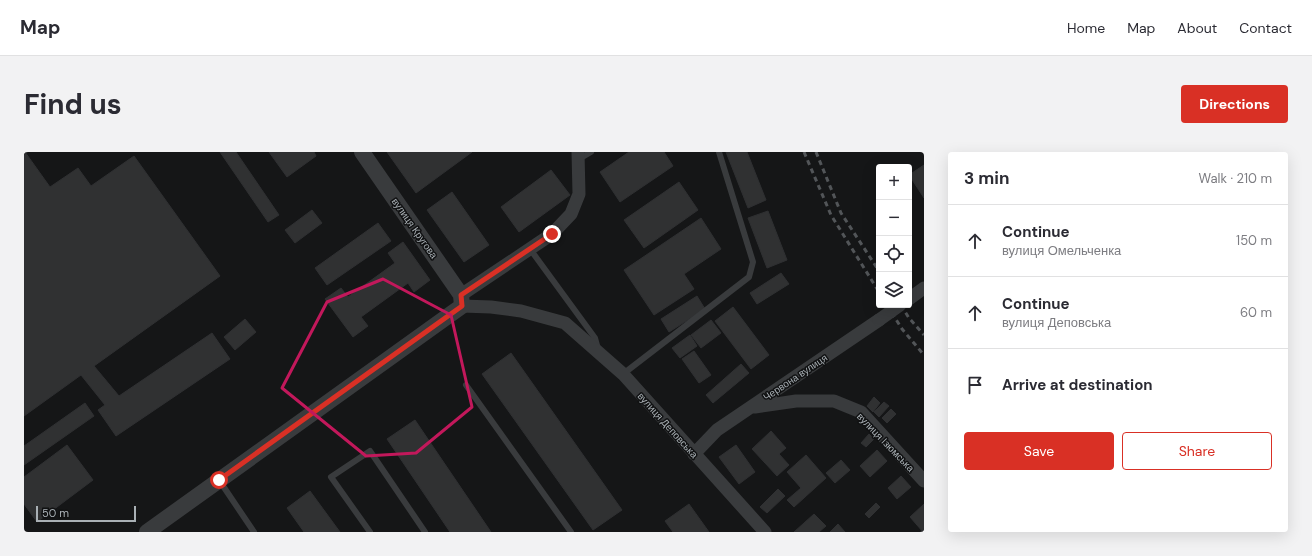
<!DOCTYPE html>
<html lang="en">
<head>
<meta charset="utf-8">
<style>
  :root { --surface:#fff; --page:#f2f2f3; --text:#2b2b33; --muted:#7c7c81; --line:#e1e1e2; --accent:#d93025 }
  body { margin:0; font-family:"DM Sans",sans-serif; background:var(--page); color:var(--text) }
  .controls { position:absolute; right:12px; top:12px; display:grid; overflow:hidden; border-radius:4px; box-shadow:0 4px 16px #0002 }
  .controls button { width:36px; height:36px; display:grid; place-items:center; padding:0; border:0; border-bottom:1px solid var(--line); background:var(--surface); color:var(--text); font:20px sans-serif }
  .scale { position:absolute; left:12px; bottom:10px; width:100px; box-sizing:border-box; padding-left:4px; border:2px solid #a9b0b5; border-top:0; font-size:11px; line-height:14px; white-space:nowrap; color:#a9b0b5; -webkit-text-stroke:3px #101112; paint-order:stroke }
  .stop { position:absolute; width:12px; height:12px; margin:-9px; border:3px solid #d93025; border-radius:50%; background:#fff }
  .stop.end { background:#d93025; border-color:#fff; box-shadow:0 1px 4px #0008 }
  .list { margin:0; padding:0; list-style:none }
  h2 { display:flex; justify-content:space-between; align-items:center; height:52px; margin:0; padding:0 16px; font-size:17px }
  h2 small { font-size:13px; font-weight:400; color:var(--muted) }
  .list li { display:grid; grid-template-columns:26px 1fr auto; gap:12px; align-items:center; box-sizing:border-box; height:72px; padding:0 16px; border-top:1px solid var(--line) }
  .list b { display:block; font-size:15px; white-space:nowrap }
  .list p { margin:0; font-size:13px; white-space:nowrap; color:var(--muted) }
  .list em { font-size:13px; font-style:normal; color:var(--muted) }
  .actions { display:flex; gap:8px; padding:12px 16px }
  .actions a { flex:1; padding:9px 0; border:1px solid var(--accent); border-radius:4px; text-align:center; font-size:14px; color:var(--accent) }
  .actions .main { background:var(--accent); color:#fff }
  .icon { flex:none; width:22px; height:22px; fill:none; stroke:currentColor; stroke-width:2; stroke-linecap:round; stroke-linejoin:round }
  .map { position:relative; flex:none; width:900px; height:380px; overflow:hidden; border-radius:4px }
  header { display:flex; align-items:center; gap:24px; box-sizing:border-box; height:56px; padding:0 20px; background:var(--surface); border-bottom:1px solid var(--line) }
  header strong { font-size:19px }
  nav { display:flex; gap:22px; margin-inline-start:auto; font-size:14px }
  .intro { display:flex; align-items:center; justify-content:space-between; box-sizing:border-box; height:96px; padding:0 24px }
  h1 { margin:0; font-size:28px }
  .button { padding:10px 18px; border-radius:4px; background:var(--accent); color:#fff; font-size:14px; font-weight:700 }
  main { display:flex; gap:24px; padding:0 24px }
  aside { flex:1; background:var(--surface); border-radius:4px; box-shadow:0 4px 16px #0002 }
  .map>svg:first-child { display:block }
  .building { fill:#303132; stroke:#2f3032 }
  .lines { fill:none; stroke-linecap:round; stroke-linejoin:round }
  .service { stroke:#393b3d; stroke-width:6 }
  .minor { stroke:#393b3d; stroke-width:13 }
  .tertiary { stroke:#393b3d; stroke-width:16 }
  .rail { stroke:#525558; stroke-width:3; stroke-dasharray:5 4; stroke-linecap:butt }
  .minor-bridge { stroke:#393b3d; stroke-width:13 }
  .route { stroke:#d93025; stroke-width:5 }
  .marked { fill:none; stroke:#c2185b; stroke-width:3; stroke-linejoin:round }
  .labels { text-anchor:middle; stroke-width:3; stroke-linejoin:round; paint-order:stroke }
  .street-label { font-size:10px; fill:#a9b0b5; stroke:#101112 }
</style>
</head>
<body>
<header>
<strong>Map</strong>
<nav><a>Home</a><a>Map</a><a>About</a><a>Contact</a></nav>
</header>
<div class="intro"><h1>Find us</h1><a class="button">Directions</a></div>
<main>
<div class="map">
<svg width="900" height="380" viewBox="0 0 900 380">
  <rect width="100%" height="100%" fill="#151617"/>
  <!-- building -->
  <path class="building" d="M 0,0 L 1,0 L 26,35 L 54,16 L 67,34 L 110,4 L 196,124 L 70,214 L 95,244 L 188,181 L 206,207 L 92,284 L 74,258 L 81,253 L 57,223 L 0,264 Z
    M 196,0 L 212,0 L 255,63 L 244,70 Z
    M 245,0 L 290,0 L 292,4 L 263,25 Z
    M 363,0 L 448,0 L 392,41 Z
    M 605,0 L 640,0 L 649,14 L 596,50 L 576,20 Z
    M 702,0 L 723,0 L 742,48 L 724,56 Z
    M 900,13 L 900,46 L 885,23 Z
    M 527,18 L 546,43 L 495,80 L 477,55 Z
    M 655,30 L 674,58 L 620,96 L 600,68 Z
    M 428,40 L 465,93 L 440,110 L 403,58 Z
    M 288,58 L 298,71 L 271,91 L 261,78 Z
    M 744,59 L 763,108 L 743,116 L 724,66 Z
    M 677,66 L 697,97 L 660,122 L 670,137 L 630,163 L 600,118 Z
    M 354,71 L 367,89 L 303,133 L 291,116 Z
    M 379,90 L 406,128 L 390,140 L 384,131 L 337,165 L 344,174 L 329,185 L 301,147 L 317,136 L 324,145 L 371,111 L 364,101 Z
    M 757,121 L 765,132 L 733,152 L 726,141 Z
    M 673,144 L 681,157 L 645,180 L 637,167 Z
    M 709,155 L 745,203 L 727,217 L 691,169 Z
    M 221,167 L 232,180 L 211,198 L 200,185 Z
    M 687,168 L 697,181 L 677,196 L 667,183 Z
    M 666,183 L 673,194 L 656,206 L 648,196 Z
    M 670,199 L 687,223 L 675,231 L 658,207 Z
    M 487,201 L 598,358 L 569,378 L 458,222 Z
    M 717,212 L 725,221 L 689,251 L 682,243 Z
    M 850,245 L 856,251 L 849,260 L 843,254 Z
    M 860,250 L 865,254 L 855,265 L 850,260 Z
    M 61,251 L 70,264 L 0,313 L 0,294 Z
    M 867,257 L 872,262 L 863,271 L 858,266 Z
    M 391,268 L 467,380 L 426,380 L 363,287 Z
    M 747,279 L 762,296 L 755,302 L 765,313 L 753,324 L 728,297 Z
    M 845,282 L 850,287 L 842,295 L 837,291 Z
    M 43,293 L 69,328 L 13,370 L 0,352 L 0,325 Z
    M 712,293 L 731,320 L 715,332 L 695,305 Z
    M 853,298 L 863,309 L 846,325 L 836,314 Z
    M 782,303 L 802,326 L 770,355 L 763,348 L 777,336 L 763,320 Z
    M 817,308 L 826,318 L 811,331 L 802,321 Z
    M 877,324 L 887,335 L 873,347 L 864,336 Z
    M 754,337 L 761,344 L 743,361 L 736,355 Z
    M 286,339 L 316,380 L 280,380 L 263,356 Z
    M 852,351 L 856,355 L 845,366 L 841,362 Z
    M 665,352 L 685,380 L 649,380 L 641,369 Z
    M 900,352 L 900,380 L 899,380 L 886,365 Z
    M 790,362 L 802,374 L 795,380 L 770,380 Z
    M 814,372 L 821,380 L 806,380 Z"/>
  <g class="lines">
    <!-- service -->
    <path class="service" d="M 555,7 L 567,0
      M 506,97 L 571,186 L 574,197
      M 599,222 L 725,125 L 729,110 L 695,0
      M 442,233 L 547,380
      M 195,328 L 230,380
      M 346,380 L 307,325 L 346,299 L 401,380"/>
    <!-- minor -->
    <path class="minor" d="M 437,143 L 528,82 L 547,62 L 555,42 L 554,0
      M 885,147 L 900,136
      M 438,154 L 467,155 L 497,159 L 541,171 L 599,222 L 741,380
      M 731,255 L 772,249 L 810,249 L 837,260 L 900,329
      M 670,302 L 693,278 L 855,168"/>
    <!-- tertiary -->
    <path class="tertiary" d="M 123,380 L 438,154 L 437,143 L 338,0"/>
    <!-- rail -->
    <path class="rail" d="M 780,0 L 807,63 L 855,140
      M 792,0 L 817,61 L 855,119
      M 863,153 L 878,177 L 900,203
      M 877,153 L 885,166 L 900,183"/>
    <!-- minor-bridge -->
    <path class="minor-bridge" d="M 855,168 L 876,153"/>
  </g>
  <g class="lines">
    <!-- route -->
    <path class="route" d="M 195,328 L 438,154 L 437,143 L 528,82"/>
  </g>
  <!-- marked area -->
  <path class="marked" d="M 359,127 L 427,163 L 448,255 L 392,301 L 342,304 L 258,236 L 303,150 Z"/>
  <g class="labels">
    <!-- street labels -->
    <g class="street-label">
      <text transform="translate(391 76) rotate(55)" y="4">вулиця Кругова</text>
      <text transform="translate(771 225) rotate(-34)" y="4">Червона вулиця</text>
      <text transform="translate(644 273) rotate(48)" y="4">вулиця Деповська</text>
      <text transform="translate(862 290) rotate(46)" y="4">вулиця Ізюмська</text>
    </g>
  </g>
</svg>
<div class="controls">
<button>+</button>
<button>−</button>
<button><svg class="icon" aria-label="locate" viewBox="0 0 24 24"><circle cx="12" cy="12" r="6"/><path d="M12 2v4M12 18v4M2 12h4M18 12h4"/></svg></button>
<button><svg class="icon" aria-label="layers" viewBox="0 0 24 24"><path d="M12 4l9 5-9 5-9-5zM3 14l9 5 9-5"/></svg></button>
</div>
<div class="scale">50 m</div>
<div class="stop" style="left:195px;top:328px"></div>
<div class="stop end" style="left:528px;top:82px"></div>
</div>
<aside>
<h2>3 min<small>Walk · 210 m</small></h2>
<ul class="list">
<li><svg class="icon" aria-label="ahead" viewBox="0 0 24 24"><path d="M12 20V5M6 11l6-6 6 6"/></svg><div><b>Continue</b><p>вулиця Омельченка</p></div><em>150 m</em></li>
<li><svg class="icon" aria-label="ahead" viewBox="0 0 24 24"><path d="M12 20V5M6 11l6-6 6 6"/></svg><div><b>Continue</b><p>вулиця Деповська</p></div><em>60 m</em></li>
<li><svg class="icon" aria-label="arrive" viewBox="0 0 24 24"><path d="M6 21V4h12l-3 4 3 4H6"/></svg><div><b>Arrive at destination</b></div></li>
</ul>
<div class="actions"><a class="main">Save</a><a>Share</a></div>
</aside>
</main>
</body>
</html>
